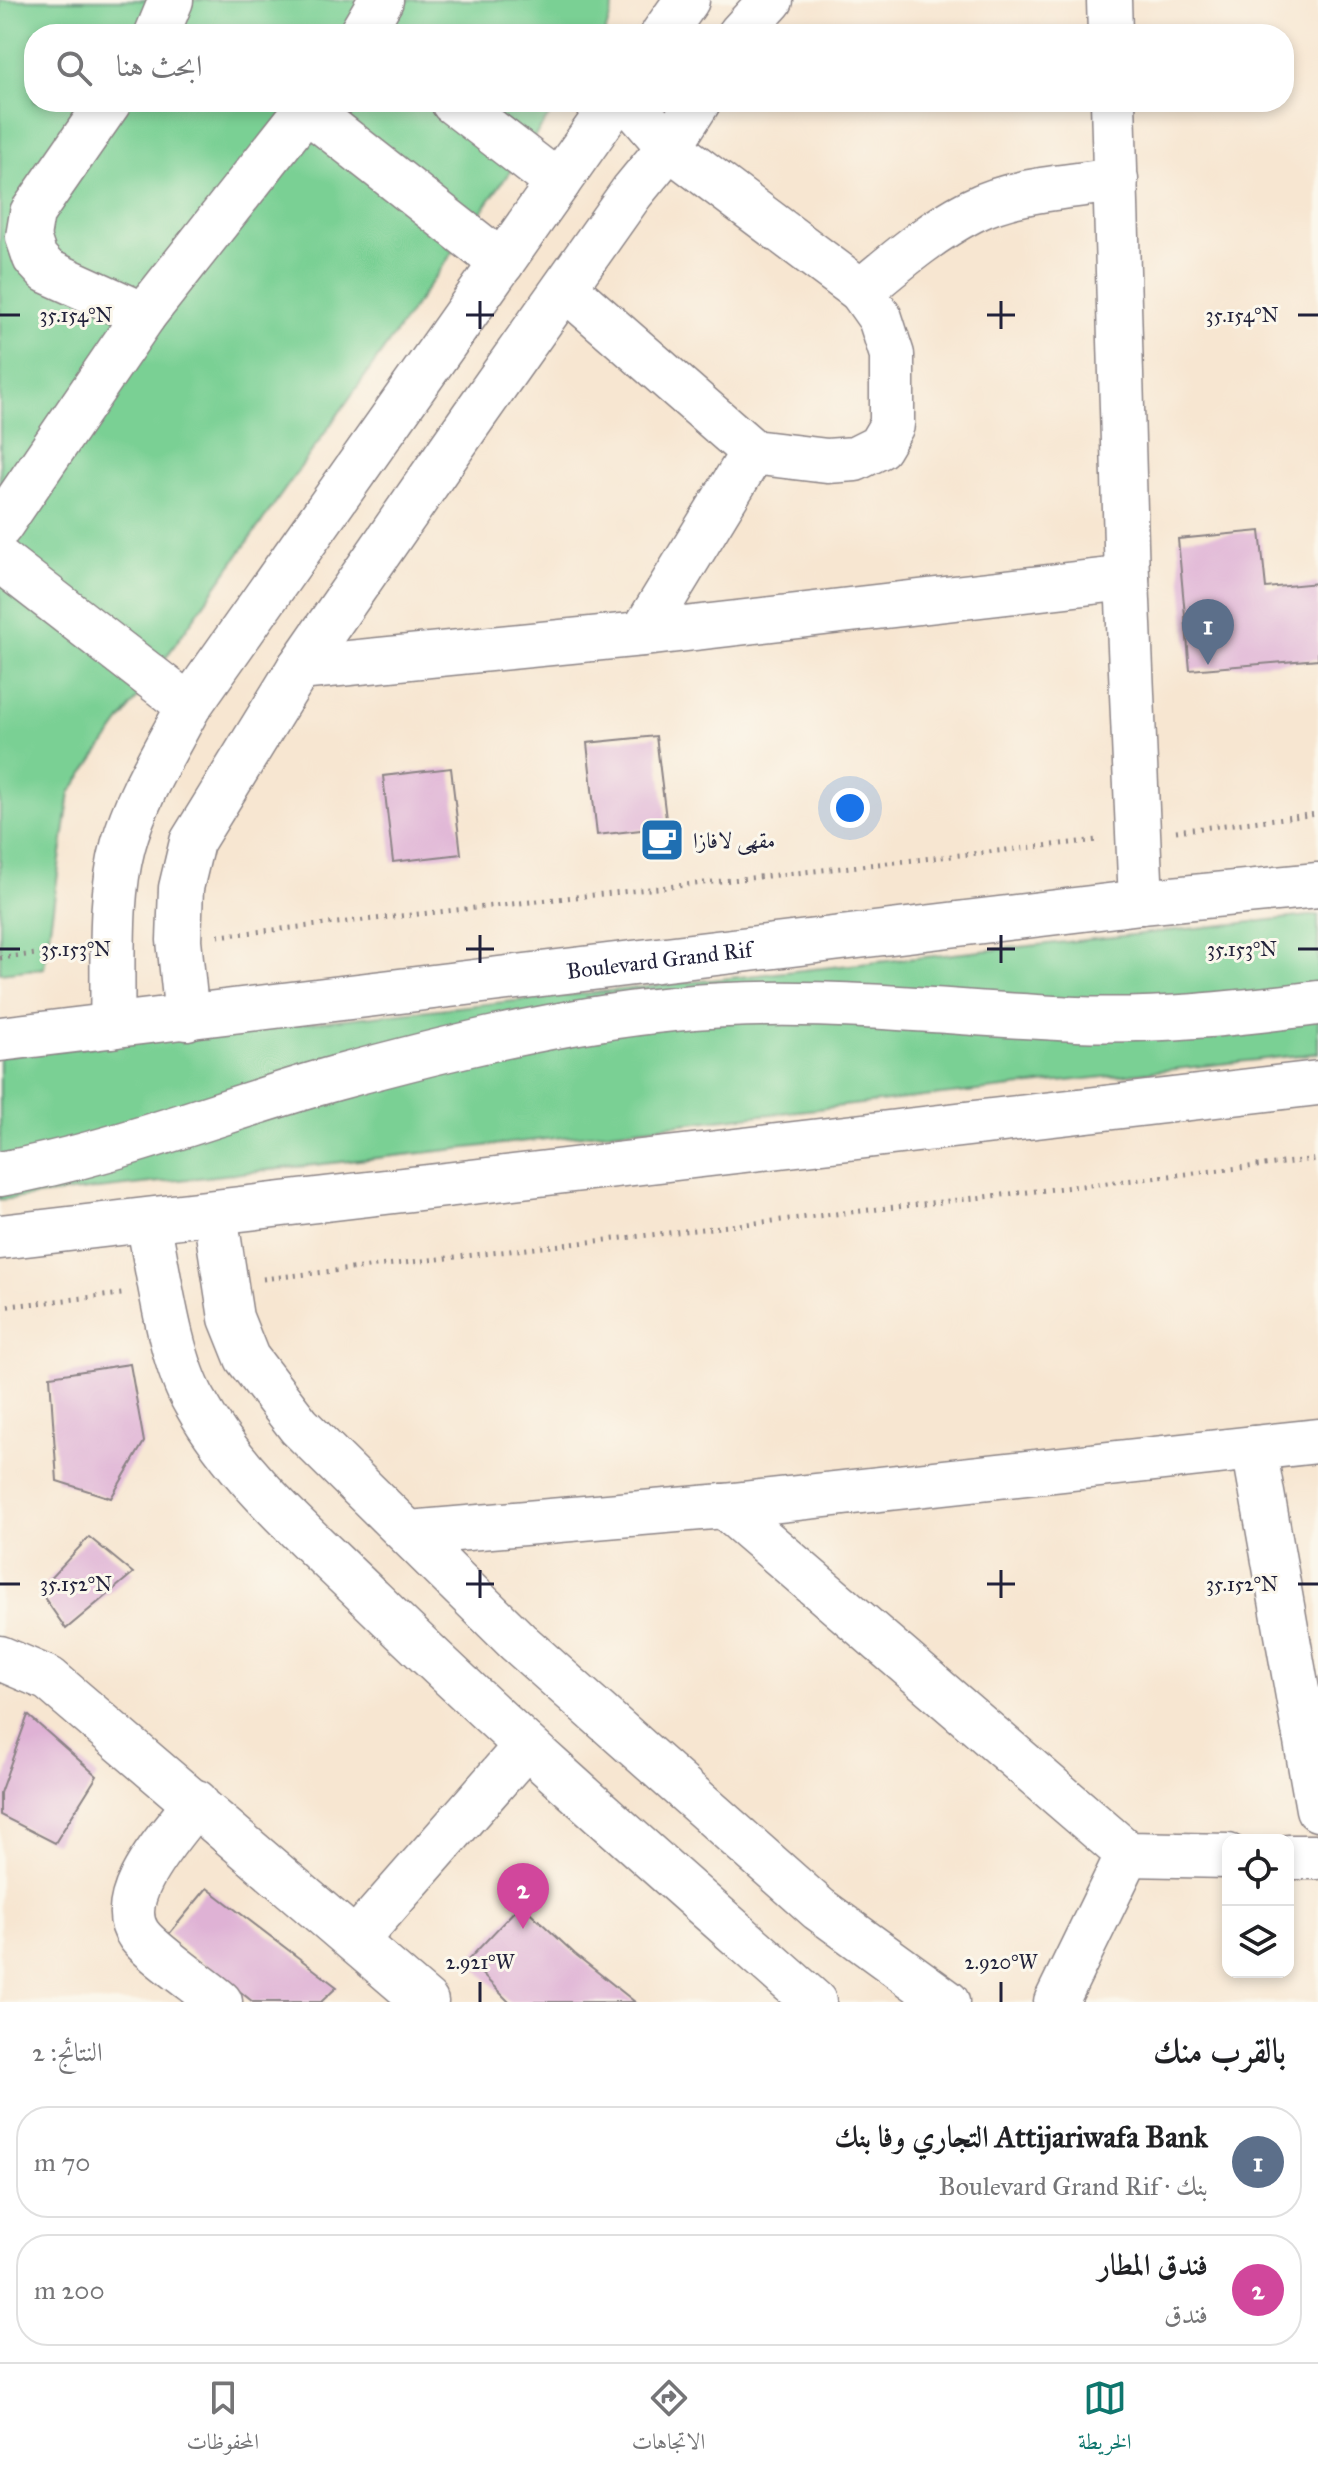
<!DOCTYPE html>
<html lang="ar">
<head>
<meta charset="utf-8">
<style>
  :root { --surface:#fff; --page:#f2f2f2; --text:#202124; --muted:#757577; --line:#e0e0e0; --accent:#0f766e }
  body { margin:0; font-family:"IM FELL Great Primer",Amiri,serif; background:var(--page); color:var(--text); direction:rtl }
  .controls { position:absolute; right:24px; bottom:24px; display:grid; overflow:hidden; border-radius:16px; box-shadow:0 4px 12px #0003 }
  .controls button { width:72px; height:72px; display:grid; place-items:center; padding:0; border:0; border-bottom:2px solid var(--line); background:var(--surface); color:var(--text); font:40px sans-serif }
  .you { position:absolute; left:850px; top:808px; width:28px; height:28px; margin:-20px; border:6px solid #fff; border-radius:50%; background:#1a73e8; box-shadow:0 0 0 12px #1a73e833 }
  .badge { display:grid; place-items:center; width:52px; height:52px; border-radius:50%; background:var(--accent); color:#fff; font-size:26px; font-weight:700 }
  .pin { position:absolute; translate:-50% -66px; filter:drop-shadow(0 2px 4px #0008) }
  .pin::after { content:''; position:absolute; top:42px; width:28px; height:24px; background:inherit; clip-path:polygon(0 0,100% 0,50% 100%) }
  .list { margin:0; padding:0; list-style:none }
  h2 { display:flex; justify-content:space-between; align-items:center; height:104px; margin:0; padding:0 32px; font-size:34px }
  h2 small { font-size:26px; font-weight:400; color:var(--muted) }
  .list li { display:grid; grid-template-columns:52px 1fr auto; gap:24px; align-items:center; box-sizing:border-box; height:112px; margin:0 16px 16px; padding:0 16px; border:2px solid var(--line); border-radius:32px }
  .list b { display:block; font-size:30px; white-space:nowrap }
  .list p { margin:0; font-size:26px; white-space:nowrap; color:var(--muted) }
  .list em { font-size:26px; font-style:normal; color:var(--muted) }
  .icon { flex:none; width:44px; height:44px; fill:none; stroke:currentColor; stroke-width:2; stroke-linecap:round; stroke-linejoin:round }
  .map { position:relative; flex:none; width:1318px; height:2002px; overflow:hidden; direction:ltr }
  .search { position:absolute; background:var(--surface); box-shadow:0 4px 12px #0003; left:24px; right:24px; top:24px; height:88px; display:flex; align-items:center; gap:20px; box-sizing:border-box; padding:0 28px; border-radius:32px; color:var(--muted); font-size:30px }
  .sheet { height:360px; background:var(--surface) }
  nav { display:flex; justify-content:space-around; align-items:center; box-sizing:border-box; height:112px; border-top:2px solid var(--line); background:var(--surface); font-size:22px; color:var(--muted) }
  nav a { display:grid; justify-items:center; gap:4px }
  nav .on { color:var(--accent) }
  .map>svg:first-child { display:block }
  .green { fill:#7ad094; stroke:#4e7968; stroke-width:2 }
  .building { fill:#dfb2d5 }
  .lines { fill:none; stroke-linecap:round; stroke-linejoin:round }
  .minor-casing { stroke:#8c8486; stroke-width:47 }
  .path { stroke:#8c8486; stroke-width:5; stroke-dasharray:2 6; stroke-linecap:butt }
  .minor { stroke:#fff; stroke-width:44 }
  .ticks { fill:none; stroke:#22223b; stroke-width:3 }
  .labels { text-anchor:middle; stroke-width:6; stroke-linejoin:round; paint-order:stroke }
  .poi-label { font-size:22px; fill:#22223b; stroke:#fbf7ec; text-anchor:start }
  .street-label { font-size:22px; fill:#22223b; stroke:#fbf7ec }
  .ticks-label { font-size:20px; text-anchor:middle; fill:#22223b; stroke:#fbf7ec; stroke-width:6; stroke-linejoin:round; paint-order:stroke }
</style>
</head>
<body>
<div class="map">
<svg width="1318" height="2002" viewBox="0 0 1318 2002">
  <rect width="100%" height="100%" fill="#fbf7ec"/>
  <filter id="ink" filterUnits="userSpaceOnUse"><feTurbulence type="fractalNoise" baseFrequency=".0125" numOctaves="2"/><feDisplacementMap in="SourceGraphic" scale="16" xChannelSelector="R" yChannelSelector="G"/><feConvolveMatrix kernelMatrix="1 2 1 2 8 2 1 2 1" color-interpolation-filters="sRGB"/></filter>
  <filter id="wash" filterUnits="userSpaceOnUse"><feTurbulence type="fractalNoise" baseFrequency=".006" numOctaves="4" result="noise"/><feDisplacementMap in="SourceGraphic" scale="32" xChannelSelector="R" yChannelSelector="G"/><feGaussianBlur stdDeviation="1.8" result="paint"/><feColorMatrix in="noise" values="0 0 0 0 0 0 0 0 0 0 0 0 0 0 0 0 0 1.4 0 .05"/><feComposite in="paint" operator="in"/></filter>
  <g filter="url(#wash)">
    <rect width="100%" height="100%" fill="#f7e6d1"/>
    <!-- green -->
    <path class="green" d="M 0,0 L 615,0 L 605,34 L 34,34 L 34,102 L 559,102 L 70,793 L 44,968 L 0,973 Z
      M 1318,915 L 1318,1053 L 0,1200 L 0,1056 Z"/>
    <g id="blocks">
      <!-- building -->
      <path class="building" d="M 1260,531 L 1266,588 L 1318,583 L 1318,659 L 1190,670 L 1178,539 Z
        M 656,736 L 667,827 L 597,835 L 587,743 Z
        M 451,768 L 461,854 L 393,862 L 383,776 Z
        M 130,1364 L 144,1442 L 111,1498 L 57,1481 L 50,1376 Z
        M 89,1537 L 133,1573 L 66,1629 L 39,1590 Z
        M 28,1715 L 97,1776 L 55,1843 L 0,1815 L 0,1793 Z
        M 207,1888 L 337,1987 L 321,2002 L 253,2002 L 169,1934 Z
        M 521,1904 L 575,1954 L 635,2002 L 509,2002 L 468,1960 Z"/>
    </g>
  </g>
  <g filter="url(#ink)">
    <use href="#blocks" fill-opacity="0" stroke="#8c8486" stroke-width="2"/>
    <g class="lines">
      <!-- minor casing -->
      <g class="minor-casing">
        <g id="minor">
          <path d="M 1109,0 L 1110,34"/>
          <path d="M 157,34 L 171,0"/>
          <path d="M 361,34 L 381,0"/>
          <path d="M 663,34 L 687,0"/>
          <path d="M 740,34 L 771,0"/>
          <path d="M 109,102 L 32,213 L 28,237 L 35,258 L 47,271 L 144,315"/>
          <path d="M 453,102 L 558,183"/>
          <path d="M 630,102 L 669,147 L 861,291"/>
          <path d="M 1113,102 L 1127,578 L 1141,902"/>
          <path d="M 306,109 L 502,263"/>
          <path d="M 565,288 L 753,452 L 827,461 L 855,459 L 879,447 L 892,425 L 892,355 L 880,318 L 861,291 C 896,262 930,232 971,211 C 1014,189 1068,187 1116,180"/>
          <path d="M 0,526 L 144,315 L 312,102"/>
          <path d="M 0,560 L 189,706"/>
          <path d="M 642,634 L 753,452"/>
          <path d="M 299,668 L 642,634 L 1127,578"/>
          <path d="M 187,1018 L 179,940 L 181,888 L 192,842 L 299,668 L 473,417 L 632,192 L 669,147 L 698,102"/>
          <path d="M 112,1026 C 114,968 108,903 123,846 C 136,797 165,751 189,706 L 615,102"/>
          <path id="s1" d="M 0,1039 L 1141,902 L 1318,885"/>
          <path d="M 0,1174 C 116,1154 224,1109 336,1078 C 446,1048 560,1020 673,1009 C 810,995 940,1013 1076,1019 C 1157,1022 1239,1013 1318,1003"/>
          <path d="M 215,1214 L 231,1318 L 247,1358 L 299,1426 L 518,1642 L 819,1909 L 947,2002"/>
          <path d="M 148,1221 C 159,1273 169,1358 195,1402 C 238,1479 310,1539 372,1600 C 514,1739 665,1870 814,2002"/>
          <path d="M 0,1237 L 1318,1083"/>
          <path d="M 1254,1448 L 1318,1809"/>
          <path d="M 724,1506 L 1128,1854 L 1228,1856"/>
          <path d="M 409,1533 L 724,1506 L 1318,1441"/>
          <path d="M 0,1658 L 49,1679 L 426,2002"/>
          <path d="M 196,1802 C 174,1833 111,1896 139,1935 C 151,1952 201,1986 220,2002"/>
          <path d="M 1288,1857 L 1318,1857"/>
          <path d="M 356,1940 L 526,1746"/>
          <path d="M 1056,2002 L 1128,1854"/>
        </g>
      </g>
      <!-- path -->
      <path class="path" d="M 1176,831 L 1318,814
        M 218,936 L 1098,840
        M 0,958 L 72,950
        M 263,1279 L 1318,1159
        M 0,1307 L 122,1294"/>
      <!-- minor -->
      <use href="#minor" class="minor"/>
    </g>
  </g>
  <!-- ticks -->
  <path class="ticks" d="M 480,301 L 480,329M 1001,301 L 1001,329M 0,315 L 20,315M 466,315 L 494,315M 987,315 L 1015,315M 1298,315 L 1318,315M 480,935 L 480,963M 1001,935 L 1001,963M 0,949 L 20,949M 466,949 L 494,949M 987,949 L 1015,949M 1298,949 L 1318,949M 480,1570 L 480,1598M 1001,1570 L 1001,1598M 0,1584 L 20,1584M 466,1584 L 494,1584M 987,1584 L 1015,1584M 1298,1584 L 1318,1584M 480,1982 L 480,2002M 1001,1982 L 1001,2002"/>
  <!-- icons -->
  <defs>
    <g id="cafe-square" transform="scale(2.3)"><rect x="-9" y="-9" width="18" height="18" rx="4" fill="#1f6fb2" stroke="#fbf7ec"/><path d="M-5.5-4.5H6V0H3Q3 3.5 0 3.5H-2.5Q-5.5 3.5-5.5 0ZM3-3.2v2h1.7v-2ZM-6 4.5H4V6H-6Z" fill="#fff"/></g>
  </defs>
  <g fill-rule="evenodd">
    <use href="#cafe-square" x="662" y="840"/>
  </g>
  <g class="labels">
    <!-- poi labels -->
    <g class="poi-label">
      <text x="693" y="848">مقهى لافازا</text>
    </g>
    <!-- street labels -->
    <g class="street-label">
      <text dy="8" stroke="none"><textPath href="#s1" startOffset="664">Boulevard Grand Rif</textPath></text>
    </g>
  </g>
  <g class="ticks-label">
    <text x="76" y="322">35.154°N</text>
    <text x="1242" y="322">35.154°N</text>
    <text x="76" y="956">35.153°N</text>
    <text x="1242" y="956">35.153°N</text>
    <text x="76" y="1591">35.152°N</text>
    <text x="1242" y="1591">35.152°N</text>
    <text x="480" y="1969">2.921°W</text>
    <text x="1001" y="1969">2.920°W</text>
  </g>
</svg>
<div class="controls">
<button><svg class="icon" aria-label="locate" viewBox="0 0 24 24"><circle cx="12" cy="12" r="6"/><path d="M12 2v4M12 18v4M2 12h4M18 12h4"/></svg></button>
<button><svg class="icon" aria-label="layers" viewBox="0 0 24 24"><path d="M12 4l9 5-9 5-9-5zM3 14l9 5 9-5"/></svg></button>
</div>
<div class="you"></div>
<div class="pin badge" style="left:1208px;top:665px;background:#5c6f8a">1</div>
<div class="pin badge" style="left:523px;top:1929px;background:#d1479c">2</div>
<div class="search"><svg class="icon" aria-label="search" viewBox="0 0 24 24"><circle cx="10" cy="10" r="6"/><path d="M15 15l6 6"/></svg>ابحث هنا</div>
</div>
<section class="sheet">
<h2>بالقرب منك<small>النتائج: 2</small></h2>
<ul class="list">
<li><span class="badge" style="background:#5c6f8a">1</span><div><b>Attijariwafa Bank التجاري وفا بنك</b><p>بنك · Boulevard Grand Rif</p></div><em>70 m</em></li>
<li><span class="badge" style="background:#d1479c">2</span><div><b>فندق المطار</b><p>فندق</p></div><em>200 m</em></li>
</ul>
</section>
<nav>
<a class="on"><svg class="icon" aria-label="map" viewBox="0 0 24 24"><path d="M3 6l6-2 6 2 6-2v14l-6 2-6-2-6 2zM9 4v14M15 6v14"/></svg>الخريطة</a>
<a><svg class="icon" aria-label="directions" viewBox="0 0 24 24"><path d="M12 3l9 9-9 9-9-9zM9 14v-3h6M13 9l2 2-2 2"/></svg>الاتجاهات</a>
<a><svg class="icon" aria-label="saved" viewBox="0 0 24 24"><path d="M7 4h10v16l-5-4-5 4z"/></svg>المحفوظات</a>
</nav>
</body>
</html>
